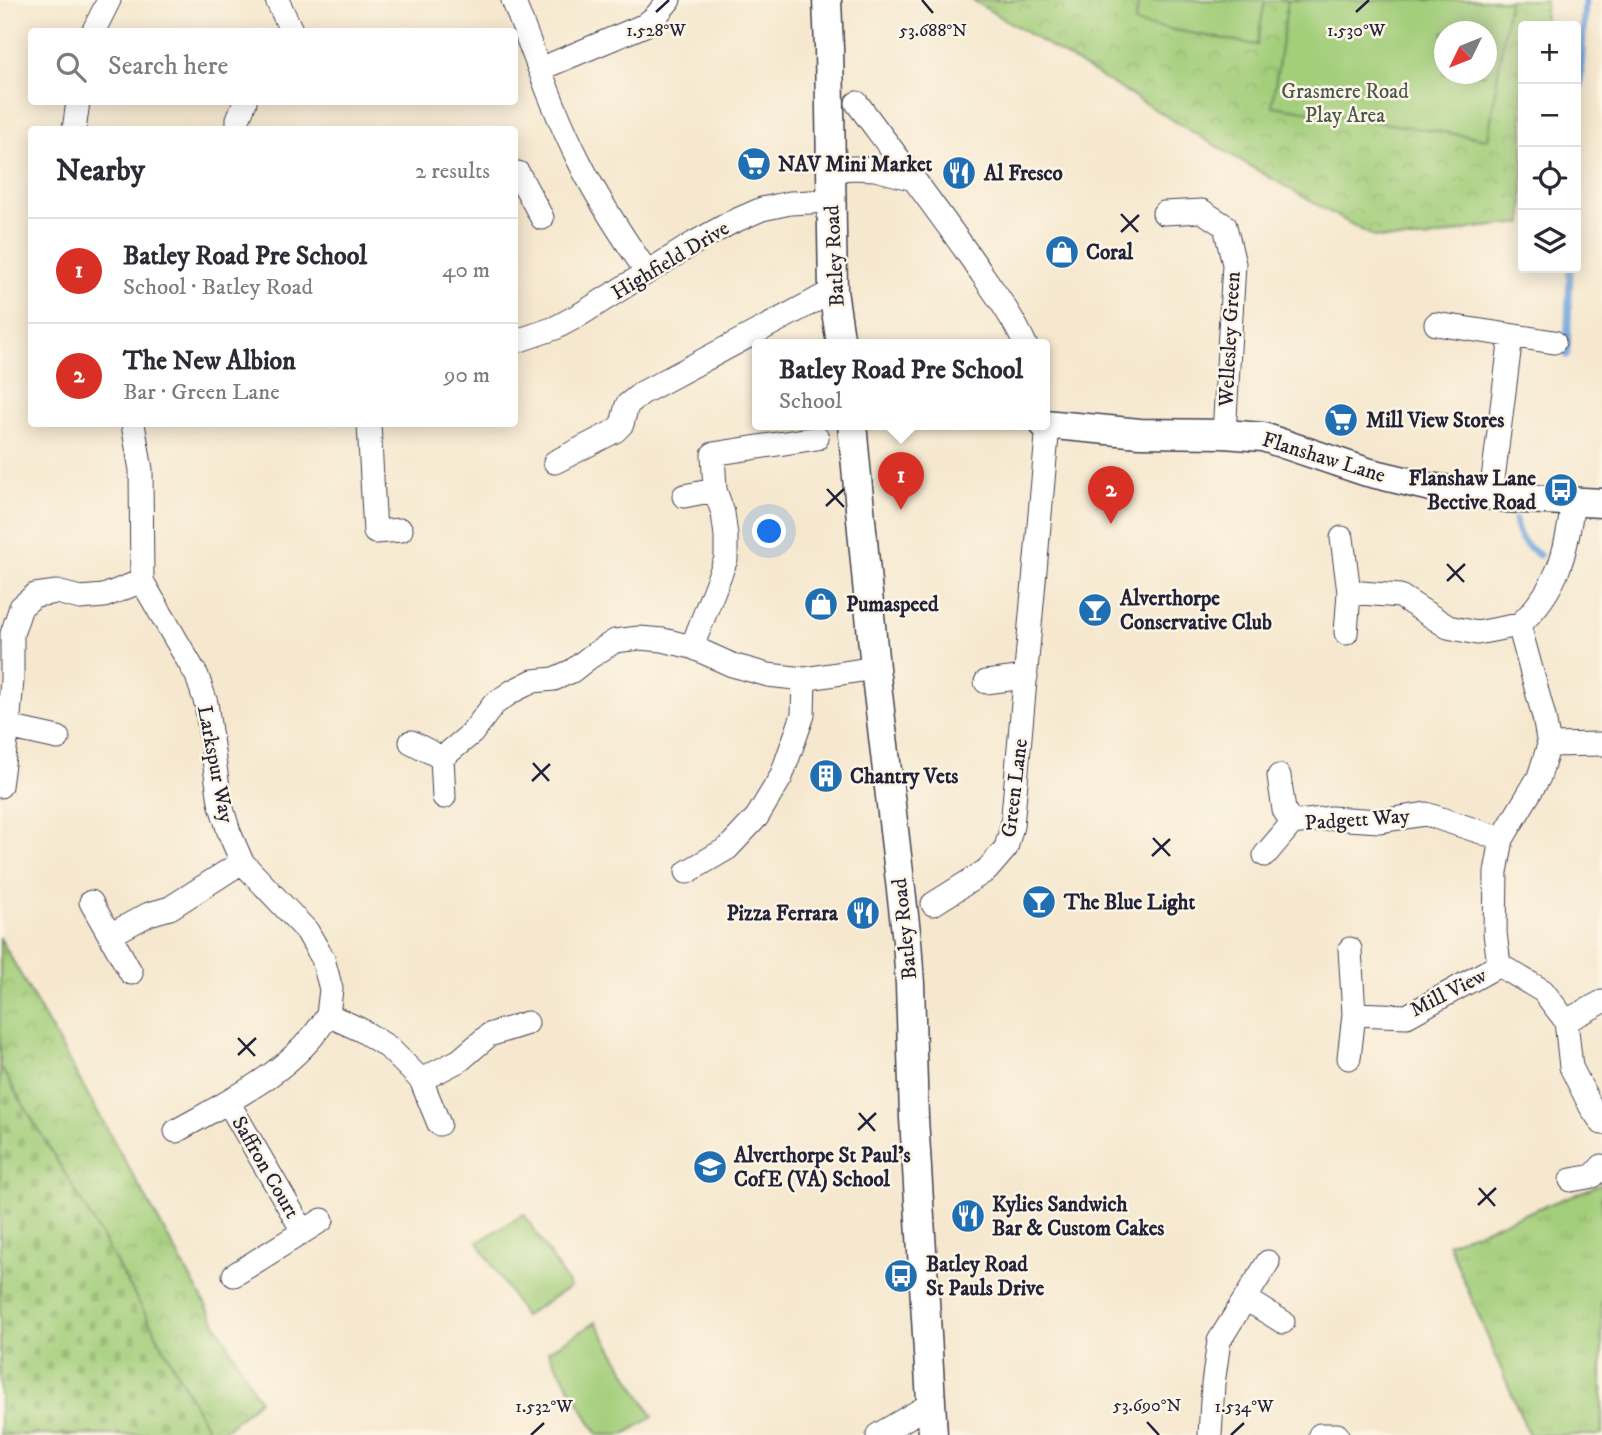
<!DOCTYPE html>
<html lang="en">
<head>
<meta charset="utf-8">
<style>
  :root { --surface:#fff; --page:#f2f2f3; --text:#2b2b33; --muted:#7c7c81; --line:#e1e1e2; --accent:#d93025 }
  body { margin:0; font-family:"IM FELL DW Pica",serif; background:var(--page); color:var(--text) }
  .controls { position:absolute; right:21px; top:21px; display:grid; overflow:hidden; border-radius:7px; box-shadow:0 4px 18px #0003 }
  .controls button { width:63px; height:63px; display:grid; place-items:center; padding:0; border:0; border-bottom:2px solid var(--line); background:var(--surface); color:var(--text); font:35px sans-serif }
  .compass { position:absolute; left:1434px; top:21px; width:63px; height:63px; border-radius:50%; background:var(--surface); box-shadow:0 4px 18px #0003; rotate:227deg }
  .you { position:absolute; left:770px; top:532px; width:24px; height:24px; margin:-18px; border:5px solid #fff; border-radius:50%; background:#1a73e8; box-shadow:0 0 0 10px #1a73e833 }
  .badge { display:grid; place-items:center; width:46px; height:46px; border-radius:50%; background:var(--accent); color:#fff; font-size:23px; font-weight:700 }
  .pin { position:absolute; translate:-50% -58px; filter:drop-shadow(0 2px 4px #0008) }
  .pin::after { content:''; position:absolute; top:37px; width:24px; height:21px; background:inherit; clip-path:polygon(0 0,100% 0,50% 100%) }
  .popup { position:absolute; left:752px; top:339px; width:298px; height:91px; box-sizing:border-box; display:grid; place-content:center; border-radius:7px; background:var(--surface); filter:drop-shadow(0 2px 5px #0005); font-size:23px; white-space:nowrap; color:var(--muted) }
  .popup b { font-size:26px; color:var(--text) }
  .popup::after { content:''; position:absolute; left:50%; top:100%; margin-left:-14px; border:14px solid transparent; border-top-color:var(--surface) }
  .list { margin:0; padding:0; list-style:none }
  h2 { display:flex; justify-content:space-between; align-items:center; height:91px; margin:0; padding:0 28px; font-size:30px }
  h2 small { font-size:23px; font-weight:400; color:var(--muted) }
  .list li { display:grid; grid-template-columns:46px 1fr auto; gap:21px; align-items:center; box-sizing:border-box; height:105px; padding:0 28px; border-top:2px solid var(--line) }
  .list b { display:block; font-size:26px; white-space:nowrap }
  .list p { margin:0; font-size:23px; white-space:nowrap; color:var(--muted) }
  .list em { font-size:23px; font-style:normal; color:var(--muted) }
  .icon { flex:none; width:38px; height:38px; fill:none; stroke:currentColor; stroke-width:2; stroke-linecap:round; stroke-linejoin:round }
  .map { position:relative; flex:none; width:1602px; height:1435px; overflow:hidden }
  .search { position:absolute; background:var(--surface); box-shadow:0 4px 18px #0003; left:28px; top:28px; width:490px; height:77px; display:flex; align-items:center; gap:18px; box-sizing:border-box; padding:0 24px; border-radius:7px; color:var(--muted); font-size:26px }
  .panel { position:absolute; background:var(--surface); box-shadow:0 4px 18px #0003; left:28px; top:126px; width:490px; height:301px; border-radius:7px }
  .map>svg:first-child { display:block }
  .grass { fill:url(#grass-tufts); stroke:#62785a; stroke-width:2 }
  .cemetery { fill:url(#cemetery-stones); stroke:#62785a; stroke-width:2 }
  .park { fill:url(#park-crowns); stroke:#62785a; stroke-width:2; fill-rule:evenodd }
  .pitch { fill:#a3ce7a; stroke:#62785a; stroke-width:2; fill-rule:evenodd }
  .lines { fill:none; stroke-linecap:round; stroke-linejoin:round }
  .stream { stroke:#6fa4dc; stroke-width:7 }
  .minor-casing { stroke:#424051; stroke-width:25 }
  .tertiary-casing { stroke:#424051; stroke-width:31 }
  .minor { stroke:#fff; stroke-width:23 }
  .tertiary { stroke:#fff; stroke-width:28 }
  .ticks { fill:none; stroke:#22223b; stroke-width:2.5 }
  .labels { text-anchor:middle; stroke-width:5; stroke-linejoin:round; paint-order:stroke }
  .park-label { font-size:21px; fill:#49564e; stroke:#fcf5e5 }
  .poi-label { font-size:21px; font-weight:bold; fill:#22223b; stroke:#fcf5e5; text-anchor:start }
  .street-label { font-size:21px; fill:#22223b; stroke:#fcf5e5 }
  .ticks-label { font-size:18px; text-anchor:middle; fill:#22223b; stroke:#fcf5e5; stroke-width:5; stroke-linejoin:round; paint-order:stroke }
</style>
</head>
<body>
<div class="map">
<svg width="1602" height="1435" viewBox="0 0 1602 1435">
  <defs>
    <pattern id="grass-tufts" width="24" height="20" patternUnits="userSpaceOnUse" patternTransform="scale(1.75)"><rect width="24" height="20" fill="#a3ce7a"/><path d="M3 7l-1-3M5 7V3M7 7l1-3M15 17l-1-3M17 17v-4M19 17l1-3" fill="none" stroke="#8cb16a"/></pattern>
    <pattern id="cemetery-stones" width="16" height="16" patternUnits="userSpaceOnUse" patternTransform="scale(1.75)"><rect width="16" height="16" fill="#a3ce7a"/><path d="M2 7V4a2 2 0 0 1 4 0v3zM10 15v-3a2 2 0 0 1 4 0v3z" fill="#8cb16a"/></pattern>
    <pattern id="park-crowns" width="20" height="18" patternUnits="userSpaceOnUse" patternTransform="scale(1.75)"><rect width="20" height="18" fill="#a3ce7a"/><path d="M2 6a3 3 0 1 1 6 0M12 15a3 3 0 1 1 6 0" fill="none" stroke="#8cb16a"/></pattern>
  </defs>
  <rect width="100%" height="100%" fill="#fcf5e5"/>
  <filter id="ink" filterUnits="userSpaceOnUse"><feTurbulence type="fractalNoise" baseFrequency=".0143" numOctaves="2"/><feDisplacementMap in="SourceGraphic" scale="14" xChannelSelector="R" yChannelSelector="G"/><feConvolveMatrix kernelMatrix="1 2 1 2 8 2 1 2 1" color-interpolation-filters="sRGB"/></filter>
  <filter id="wash" filterUnits="userSpaceOnUse"><feTurbulence type="fractalNoise" baseFrequency=".00686" numOctaves="4" result="noise"/><feDisplacementMap in="SourceGraphic" scale="28" xChannelSelector="R" yChannelSelector="G"/><feGaussianBlur stdDeviation="1.57" result="paint"/><feColorMatrix in="noise" values="0 0 0 0 0 0 0 0 0 0 0 0 0 0 0 0 0 1.4 0 .05"/><feComposite in="paint" operator="in"/></filter>
  <g filter="url(#wash)">
    <rect width="100%" height="100%" fill="#f6e8cf"/>
    <!-- grass -->
    <path class="grass" d="M 1602,1184 L 1602,1435 L 1529,1435 L 1448,1243 Z"/>
    <!-- cemetery -->
    <path class="cemetery" d="M 0,1066 L 223,1435 L 0,1435 Z"/>
    <!-- park -->
    <path class="park" d="M 972,0 L 1546,0 L 1544,26 L 1523,26 L 1523,223 L 1475,228 L 1426,239 L 1396,239 L 1374,237 L 1312,202 L 1216,146 ZM 1444,32 L 1486,32 L 1486,74 L 1444,74 Z
      M 0,938 L 259,1400 L 228,1428 L 221,1432 L 219,1430 L 211,1435 L 142,1308 L 76,1192 L 0,1066 Z"/>
    <!-- pitch -->
    <path class="pitch" d="M 1139,0 L 1265,0 L 1257,45 L 1135,23 Z
      M 1288,0 L 1509,0 L 1488,139 L 1272,106 ZM 1444,32 L 1486,32 L 1486,74 L 1444,74 Z
      M 524,1214 L 570,1287 L 524,1316 L 478,1242 Z
      M 596,1322 L 653,1417 L 623,1435 L 598,1435 L 548,1351 Z"/>
    <g class="lines">
      <!-- stream -->
      <path class="stream" d="M 1576,150 L 1585,0
        M 1567,355 L 1570,268
        M 1515,520 C 1518,539 1524,544 1539,555"/>
    </g>
  </g>
  <g filter="url(#ink)">
    <g class="lines">
      <!-- minor casing -->
      <g class="minor-casing">
        <path id="minor" d="M 277,0 L 292,32
          M 513,0 C 534,53 553,110 579,161 C 598,200 622,236 647,272
          M 93,32 L 109,0
          M 540,69 L 645,25 L 655,17 L 669,0
          M 857,103 C 895,154 934,205 971,258 C 990,286 1011,313 1025,344
          M 74,130 L 78,102
          M 238,130 L 238,119 L 245,102
          M 830,170 L 854,168 L 875,169 L 914,179
          M 518,173 L 542,218
          M 1164,213 L 1202,211 L 1225,226 L 1234,264 L 1224,434
          M 1436,324 L 1554,342
          M 514,342 L 555,328 L 581,314 L 694,243 L 730,223 L 762,209 L 790,203 L 831,201
          M 133,424 L 141,470 L 142,581 L 197,676 L 206,703 L 220,802 L 229,832 L 242,862 L 307,931 L 323,959 L 331,989 L 328,1015 L 361,1030 L 388,1047 L 421,1080 L 439,1124
          M 369,424 L 375,532 L 401,530
          M 555,462 L 615,431 L 622,424 L 627,405 L 642,393 L 833,291
          M 1491,495 L 1511,336
          M 684,496 L 715,490
          M 1573,500 C 1567,552 1558,589 1519,625 L 1544,717 L 1549,745 L 1539,777 L 1502,839 L 1496,872 L 1495,933 L 1499,965 L 1543,991 L 1566,1021 L 1571,1067 L 1591,1107 L 1602,1123
          M 1342,538 L 1349,592 L 1346,633
          M 1349,592 L 1400,596 L 1448,627 L 1477,633 L 1519,625
          M 692,647 L 726,559 L 726,536 L 723,513 L 715,490 L 713,454 L 817,438
          M 986,682 L 1026,677
          M 8,727 L 58,738
          M 411,742 L 442,758 L 444,797
          M 1549,745 L 1602,744
          M 442,758 L 472,733 L 494,704 L 513,691 L 533,681 L 554,679 L 572,671 L 590,657 L 615,641 L 639,638 L 663,640 L 692,647 L 732,665 L 768,675 L 804,679 L 875,668
          M 0,786 L 8,727 L 12,680 L 12,634 L 21,607 L 35,595 L 57,592 L 80,598 L 104,596 L 142,581
          M 1292,823 L 1331,818 L 1380,821 L 1426,814 L 1502,839
          M 1265,855 L 1292,823 L 1284,810 L 1279,776
          M 687,872 L 728,848 L 757,817 L 781,777 L 803,715 L 804,679
          M 91,902 L 131,973
          M 933,904 L 987,870 L 1006,848 L 1012,826 L 1048,425
          M 110,935 L 149,914 L 170,908 L 242,862
          M 1354,1014 L 1407,1016 L 1499,965
          M 1566,1021 L 1602,1002
          M 1349,1058 L 1354,1014 L 1350,949
          M 421,1080 L 460,1060 L 489,1035 L 527,1023
          M 228,1102 L 303,1231
          M 176,1131 C 231,1100 294,1071 328,1015
          M 1571,1180 L 1593,1176 L 1602,1166
          M 234,1275 L 322,1220
          M 1246,1299 L 1283,1322
          M 878,1435 L 931,1404
          M 1210,1435 L 1213,1384 L 1219,1341 L 1268,1262
          M 1320,1435 L 1337,1435"/>
      </g>
      <!-- tertiary casing -->
      <g class="tertiary-casing">
        <path id="tertiary" d="M 827,0 L 829,48 L 833,291 L 841,344
          M 852,424 L 875,668 L 907,941 L 910,984 L 914,1118 L 933,1435
          M 1044,424 L 1140,433 L 1224,434 L 1263,437 L 1367,472 L 1430,487 L 1507,498 L 1602,503"/>
      </g>
      <!-- minor -->
      <use href="#minor" class="minor"/>
      <!-- tertiary -->
      <use href="#tertiary" class="tertiary"/>
    </g>
  </g>
  <!-- ticks -->
  <path class="ticks" d="M 922,0 L 933,13M 656,12 L 669,0M 1356,12 L 1369,0M 1121,214 L 1138,232M 1121,232 L 1139,215M 827,489 L 844,507M 826,506 L 844,489M 1447,564 L 1464,582M 1447,581 L 1465,564M 533,763 L 549,781M 532,781 L 550,764M 1153,838 L 1170,856M 1152,856 L 1170,839M 238,1038 L 255,1056M 238,1055 L 256,1038M 859,1113 L 875,1131M 858,1130 L 876,1113M 1479,1188 L 1495,1206M 1478,1205 L 1496,1188M 1147,1422 L 1159,1435M 531,1435 L 544,1423M 1231,1435 L 1244,1423"/>
  <!-- icons -->
  <defs>
    <g id="supermarket-disc" transform="scale(1.75)"><circle r="9.5" fill="#1f6fb2" stroke="#fcf5e5"/><path d="M-6-5.5h2.5l.6 2H6L4.5 2H-2.5L-4.4-4H-6ZM-1.5 3.2a1.3 1.3 0 1 0 .1 0ZM3 3.2a1.3 1.3 0 1 0 .1 0Z" fill="#fff"/></g>
    <g id="restaurant-disc" transform="scale(1.75)"><circle r="9.5" fill="#1f6fb2" stroke="#fcf5e5"/><path d="M-5-6h1v4h1v-4h1v4h1v-4h1v5L-1.5 .5V6h-2V.5L-5-1ZM5-6V6H3V1.5H1.5Q1.5-4 5-6Z" fill="#fff"/></g>
    <g id="shop-disc" transform="scale(1.75)"><circle r="9.5" fill="#1f6fb2" stroke="#fcf5e5"/><path d="M-5-2.5h2.3a2.7 3.5 0 0 1 5.4 0H5L5.5 6h-11ZM-1.5-2.5h3a1.5 2.3 0 0 0-3 0Z" fill="#fff"/></g>
    <g id="bus-disc" transform="scale(1.75)"><circle r="9.5" fill="#1f6fb2" stroke="#fcf5e5"/><path d="M-5-6H5V4H4V6H2V4H-2V6H-4V4H-5ZM-3.5-4V0h7V-4ZM-3.5 1.2v1.5H-2V1.2ZM2 1.2v1.5H3.5V1.2Z" fill="#fff"/></g>
    <g id="bar-disc" transform="scale(1.75)"><circle r="9.5" fill="#1f6fb2" stroke="#fcf5e5"/><path d="M-6-5H6L.8 .8V4.5H3.5V6h-7V4.5H-.8V.8Z" fill="#fff"/></g>
    <g id="building-disc" transform="scale(1.75)"><circle r="9.5" fill="#1f6fb2" stroke="#fcf5e5"/><path d="M-4-6H4V6H1V3H-1V6H-4ZM-2.5-4.3h1.7v1.8h-1.7ZM.8-4.3h1.7v1.8H.8ZM-2.5-1h1.7V.8h-1.7ZM.8-1h1.7V.8H.8Z" fill="#fff"/></g>
    <g id="school-disc" transform="scale(1.75)"><circle r="9.5" fill="#1f6fb2" stroke="#fcf5e5"/><path d="M0-5L7-2L0 1L-7-2ZM-4 1L0 2.5L4 1V4Q0 6-4 4Z" fill="#fff"/></g>
  </defs>
  <g fill-rule="evenodd">
    <use href="#supermarket-disc" x="754" y="164"/>
    <use href="#restaurant-disc" x="959" y="173"/>
    <use href="#shop-disc" x="1062" y="252"/>
    <use href="#supermarket-disc" x="1341" y="420"/>
    <use href="#bus-disc" x="1561" y="490"/>
    <use href="#shop-disc" x="821" y="604"/>
    <use href="#bar-disc" x="1095" y="610"/>
    <use href="#building-disc" x="826" y="776"/>
    <use href="#bar-disc" x="1039" y="902"/>
    <use href="#restaurant-disc" x="863" y="913"/>
    <use href="#school-disc" x="710" y="1167"/>
    <use href="#restaurant-disc" x="968" y="1216"/>
    <use href="#bus-disc" x="901" y="1276"/>
  </g>
  <g class="labels">
    <!-- park labels -->
    <g class="park-label">
      <text x="1345" y="98">Grasmere Road<tspan x="1345" dy="24">Play Area</tspan></text>
    </g>
    <!-- poi labels -->
    <g class="poi-label">
      <text x="778" y="171">NAV Mini Market</text>
      <text x="984" y="180">Al Fresco</text>
      <text x="1086" y="259">Coral</text>
      <text x="1366" y="427">Mill View Stores</text>
      <text x="1536" y="485" text-anchor="end">Flanshaw Lane<tspan x="1536" dy="24">Bective Road</tspan></text>
      <text x="1120" y="605">Alverthorpe<tspan x="1120" dy="24">Conservative Club</tspan></text>
      <text x="846" y="611">Pumaspeed</text>
      <text x="850" y="783">Chantry Vets</text>
      <text x="1064" y="909">The Blue Light</text>
      <text x="838" y="920" text-anchor="end">Pizza Ferrara</text>
      <text x="734" y="1162">Alverthorpe St Paul's<tspan x="734" dy="24">CofE (VA) School</tspan></text>
      <text x="992" y="1211">Kylies Sandwich<tspan x="992" dy="24">Bar &amp; Custom Cakes</tspan></text>
      <text x="926" y="1271">Batley Road<tspan x="926" dy="24">St Pauls Drive</tspan></text>
    </g>
    <!-- street labels -->
    <g class="street-label">
      <text transform="translate(834 256) rotate(-93)" y="7">Batley Road</text>
      <text transform="translate(670 260) rotate(-31)" y="7">Highfield Drive</text>
      <text transform="translate(1229 339) rotate(-87)" y="7">Wellesley Green</text>
      <text transform="translate(1324 457) rotate(17)" y="7">Flanshaw Lane</text>
      <text transform="translate(216 764) rotate(79)" y="7">Larkspur Way</text>
      <text transform="translate(1014 788) rotate(-83)" y="7">Green Lane</text>
      <text transform="translate(1357 819) rotate(-4)" y="7">Padgett Way</text>
      <text transform="translate(904 929) rotate(-96)" y="7">Batley Road</text>
      <text transform="translate(1448 992) rotate(-27)" y="7">Mill View</text>
      <text transform="translate(266 1167) rotate(60)" y="7">Saffron Court</text>
    </g>
  </g>
  <g class="ticks-label">
    <text x="656" y="36">1.528°W</text>
    <text x="1356" y="36">1.530°W</text>
    <text x="933" y="36">53.688°N</text>
    <text x="1147" y="1411">53.690°N</text>
    <text x="544" y="1412">1.532°W</text>
    <text x="1244" y="1412">1.534°W</text>
  </g>
</svg>
<div class="controls">
<button>+</button>
<button>−</button>
<button><svg class="icon" aria-label="locate" viewBox="0 0 24 24"><circle cx="12" cy="12" r="6"/><path d="M12 2v4M12 18v4M2 12h4M18 12h4"/></svg></button>
<button><svg class="icon" aria-label="layers" viewBox="0 0 24 24"><path d="M12 4l9 5-9 5-9-5zM3 14l9 5 9-5"/></svg></button>
</div>
<svg class="compass" viewBox="-18 -18 36 36"><path d="M0-13l5 13h-10z" fill="#e53935"/><path d="M0 13l5-13h-10z" fill="#7c7c81"/></svg>
<div class="you"></div>
<div class="pin badge" style="left:901px;top:510px">1</div>
<div class="popup"><b>Batley Road Pre School</b>School</div>
<div class="pin badge" style="left:1111px;top:524px">2</div>
<div class="search"><svg class="icon" aria-label="search" viewBox="0 0 24 24"><circle cx="10" cy="10" r="6"/><path d="M15 15l6 6"/></svg>Search here</div>
<section class="panel">
<h2>Nearby<small>2 results</small></h2>
<ul class="list">
<li><span class="badge">1</span><div><b>Batley Road Pre School</b><p>School · Batley Road</p></div><em>40 m</em></li>
<li><span class="badge">2</span><div><b>The New Albion</b><p>Bar · Green Lane</p></div><em>90 m</em></li>
</ul>
</section>
</div>
</body>
</html>
